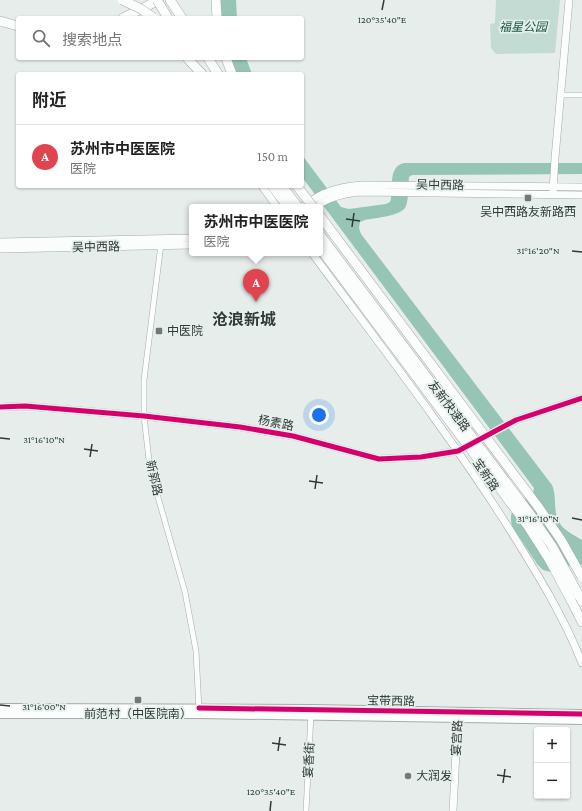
<!DOCTYPE html>
<html lang="zh">
<head>
<meta charset="utf-8">
<style>
  :root { --surface:#fff; --page:#f6f6f6; --text:#222; --muted:#767676; --line:#e0e0e0; --accent:#737876 }
  body { margin:0; font-family:"Crimson Pro","Noto Sans SC",serif; background:var(--page); color:var(--text) }
  .controls { position:absolute; right:12px; bottom:12px; display:grid; overflow:hidden; border-radius:4px; box-shadow:0 1px 3px #0004 }
  .controls button { width:36px; height:36px; display:grid; place-items:center; padding:0; border:0; border-bottom:1px solid var(--line); background:var(--surface); color:var(--text); font:20px sans-serif }
  .you { position:absolute; left:319px; top:415px; width:14px; height:14px; margin:-10px; border:3px solid #fff; border-radius:50%; background:#1a73e8; box-shadow:0 0 0 6px #1a73e833 }
  .badge { display:grid; place-items:center; width:26px; height:26px; border-radius:50%; background:var(--accent); color:#fff; font-size:13px; font-weight:700 }
  .pin { position:absolute; translate:-50% -33px; filter:drop-shadow(0 1px 2px #0008) }
  .pin::after { content:''; position:absolute; top:21px; width:14px; height:12px; background:inherit; clip-path:polygon(0 0,100% 0,50% 100%) }
  .popup { position:absolute; left:189px; top:204px; width:134px; height:52px; box-sizing:border-box; display:grid; place-content:center; border-radius:4px; background:var(--surface); filter:drop-shadow(0 1px 3px #0005); font-size:13px; white-space:nowrap; color:var(--muted) }
  .popup b { font-size:15px; color:var(--text) }
  .popup::after { content:''; position:absolute; left:50%; top:100%; margin-left:-8px; border:8px solid transparent; border-top-color:var(--surface) }
  .list { margin:0; padding:0; list-style:none }
  h2 { display:flex; justify-content:space-between; align-items:center; height:52px; margin:0; padding:0 16px; font-size:17px }
  h2 small { font-size:13px; font-weight:400; color:var(--muted) }
  .list li { display:grid; grid-template-columns:26px 1fr auto; gap:12px; align-items:center; box-sizing:border-box; height:64px; padding:0 16px; border-top:1px solid var(--line) }
  .list b { display:block; font-size:15px; white-space:nowrap }
  .list p { margin:0; font-size:13px; white-space:nowrap; color:var(--muted) }
  .list em { font-size:13px; font-style:normal; color:var(--muted) }
  .icon { flex:none; width:22px; height:22px; fill:none; stroke:currentColor; stroke-width:2; stroke-linecap:round; stroke-linejoin:round }
  .map { position:relative; flex:none; width:582px; height:811px; overflow:hidden }
  .search { position:absolute; background:var(--surface); box-shadow:0 1px 3px #0004; left:16px; top:16px; width:288px; height:44px; display:flex; align-items:center; gap:10px; box-sizing:border-box; padding:0 14px; border-radius:4px; color:var(--muted); font-size:15px }
  .panel { position:absolute; background:var(--surface); box-shadow:0 1px 3px #0004; left:16px; top:72px; width:288px; height:116px; border-radius:4px }
  .map>svg:first-child { display:block }
  .green { fill:#c4dbd3 }
  .water { fill:#96c4b5 }
  .lines { fill:none; stroke-linecap:round; stroke-linejoin:round }
  .street-casing { stroke:#a6aba9; stroke-width:6 }
  .secondary-casing { stroke:#a6aba9; stroke-width:8 }
  .primary-casing { stroke:#a6aba9; stroke-width:10 }
  .highway-casing { stroke:#a6aba9; stroke-width:10 }
  .street { stroke:#fbfcfc; stroke-width:5 }
  .secondary { stroke:#fbfcfc; stroke-width:7 }
  .primary { stroke:#fbfcfc; stroke-width:8 }
  .highway { stroke:#fbfcfc; stroke-width:9 }
  .highway-bridge-casing { stroke:#a6aba9; stroke-width:10; stroke-linecap:butt }
  .highway-bridge { stroke:#fbfcfc; stroke-width:9 }
  .cycleway-casing { stroke:#e4f0ec; stroke-width:8 }
  .cycleway { stroke:#d6006c; stroke-width:5 }
  .ticks { fill:none; stroke:#343937; stroke-width:1.5 }
  .poi-dot { fill:#737876; stroke:#e4f0ec; stroke-width:1.5 }
  .labels { text-anchor:middle; stroke-width:3.5; stroke-linejoin:round; paint-order:stroke }
  .park-label { font-size:12px; font-style:italic; fill:#205445; stroke:#e4f0ec }
  .street-label { font-size:12px; fill:#343937; stroke:#e4f0ec }
  .poi-label { font-size:12px; fill:#343937; stroke:#e4f0ec }
  .district-label { font-size:16px; font-weight:bold; fill:#343937; stroke:#e4f0ec }
  .ticks-label { font-size:10px; text-anchor:middle; fill:#343937; stroke:#e4f0ec; stroke-width:3.5; stroke-linejoin:round; paint-order:stroke }
</style>
</head>
<body>
<div class="map">
<svg width="582" height="811" viewBox="0 0 582 811">
  <rect width="100%" height="100%" fill="#e7edeb"/>
  <!-- green -->
  <path class="green" d="M 496,0 L 560,0 L 555,53 L 496,54 L 491,48 L 490,24 L 495,23 Z"/>
  <!-- water -->
  <path class="water" d="M 220,0 L 236,0 L 237,18 L 222,18 Z
    M 230,58 L 246,58 L 252,74 L 237,74 Z
    M 302,155 L 341,207 L 349,209 L 386,204 L 390,202 C 395,189 386,168 404,163 L 582,163 L 582,174 L 412,175 L 409,177 C 408,186 409,198 406,206 C 403,216 374,218 365,220 L 360,222 L 359,228 L 361,234 L 552,485 C 557,497 553,512 559,522 C 564,531 574,535 582,540 L 582,565 L 577,563 L 551,572 L 543,570 L 537,564 L 512,526 C 507,507 520,503 533,494 L 534,488 L 302,177 Z"/>
  <g class="lines">
    <!-- street casing -->
    <g class="street-casing">
      <path id="street" d="M 561,95 L 582,95
        M 161,244 L 144,380 L 144,416 L 150,469 L 185,592 L 196,651 L 199,710
        M 306,811 L 311,714"/>
    </g>
    <!-- secondary casing -->
    <g class="secondary-casing">
      <path id="secondary" d="M 262,186 L 277,207
        M 553,191 L 555,158 L 569,0
        M 302,207 C 322,192 337,187 362,185 L 582,187
        M 315,207 C 329,197 345,193 362,192 L 582,195
        M 0,242 L 192,238
        M 0,249 L 192,245
        M 312,253 C 380,345 451,436 512,533 C 538,575 564,617 582,663
        M 0,407 L 25,406 L 144,416 L 240,427 L 293,436 L 379,459 L 421,457 L 458,451 L 516,420 L 582,398
        M 453,811 L 458,712"/>
    </g>
    <!-- primary casing -->
    <g class="primary-casing">
      <path id="primary" d="M 0,708 L 311,709 L 582,714
        M 0,714 L 199,714 L 582,720"/>
    </g>
    <!-- highway casing -->
    <g class="highway-casing">
      <path id="highway" d="M 170,0 L 182,18
        M 216,0 L 217,18
        M 123,18 L 159,0
        M 0,21 L 18,26
        M 208,58 L 218,74
        M 226,58 L 232,74
        M 188,59 L 202,74
        M 272,186 L 288,207
        M 282,186 L 298,207
        M 320,216 L 326,224
        M 571,600 L 582,622"/>
    </g>
    <!-- street -->
    <use href="#street" class="street"/>
    <!-- secondary -->
    <use href="#secondary" class="secondary"/>
    <!-- primary -->
    <use href="#primary" class="primary"/>
    <!-- highway -->
    <use href="#highway" class="highway"/>
    <!-- highway-bridge casing -->
    <g class="highway-bridge-casing">
      <path id="highway-bridge" d="M 122,0 L 141,9 L 154,18
        M 157,0 L 168,18
        M 297,186 L 313,207
        M 326,224 L 539,508 L 561,540 L 582,577
        M 320,235 L 530,514 L 552,546 L 582,601
        M 320,248 L 528,526 L 549,559 L 571,600"/>
    </g>
    <!-- highway-bridge -->
    <use href="#highway-bridge" class="highway-bridge"/>
    <!-- cycleway casing -->
    <g class="cycleway-casing">
      <path id="cycleway" d="M 0,407 L 25,406 L 144,416 L 240,427 L 293,436 L 379,459 L 421,457 L 458,451 L 516,420 L 582,398
        M 199,708 L 582,714"/>
    </g>
    <!-- cycleway -->
    <use href="#cycleway" class="cycleway"/>
  </g>
  <!-- ticks -->
  <path class="ticks" d="M 382,10 L 384,0M 346,219 L 360,221M 352,227 L 354,213M 572,251 L 582,252M 0,438 L 10,439M 84,449 L 98,451M 90,457 L 92,444M 309,481 L 323,483M 315,489 L 317,475M 572,518 L 582,520M 0,705 L 10,706M 272,743 L 286,745M 278,751 L 280,737M 497,775 L 511,777M 503,783 L 505,769M 270,811 L 271,801"/>
  <!-- markers -->
  <g class="poi-dot">
    <rect x="524" y="194" width="8" height="8" rx="2"/>
    <rect x="155" y="327" width="8" height="8" rx="2"/>
    <rect x="134" y="696" width="8" height="8" rx="2"/>
    <circle cx="408" cy="776" r="4"/>
  </g>
  <g class="labels">
    <!-- park labels -->
    <g class="park-label">
      <text x="523" y="31">福星公园</text>
    </g>
    <!-- street labels -->
    <g class="street-label">
      <text transform="translate(440 185) rotate(1)" y="4">吴中西路</text>
      <text transform="translate(96 247) rotate(-1)" y="4">吴中西路</text>
      <text transform="translate(449 406) rotate(53)" y="4">友新快速路</text>
      <text transform="translate(276 423) rotate(11)" y="4">杨素路</text>
      <text transform="translate(486 475) rotate(56)" y="4">宝新路</text>
      <text transform="translate(154 478) rotate(77)" y="4">新郭路</text>
      <text transform="translate(391 701) rotate(1)" y="4">宝带西路</text>
      <text transform="translate(457 738) rotate(-87)" y="4">宴宫路</text>
      <text transform="translate(309 760) rotate(-87)" y="4">宴香街</text>
    </g>
    <!-- poi labels -->
    <g class="poi-label">
      <text x="528" y="216">吴中西路友新路西</text>
      <text x="167" y="335" text-anchor="start">中医院</text>
      <text x="138" y="718">前范村（中医院南）</text>
      <text x="416" y="780" text-anchor="start">大润发</text>
    </g>
    <!-- district labels -->
    <g class="district-label">
      <text x="244" y="325">沧浪新城</text>
    </g>
  </g>
  <g class="ticks-label">
    <text x="382" y="23">120°35'40"E</text>
    <text x="538" y="254">31°16'20"N</text>
    <text x="44" y="443">31°16'10"N</text>
    <text x="538" y="522">31°16'10"N</text>
    <text x="44" y="710">31°16'00"N</text>
    <text x="271" y="795">120°35'40"E</text>
  </g>
</svg>
<div class="controls">
<button>+</button>
<button>−</button>
</div>
<div class="you"></div>
<div class="pin badge" style="left:256px;top:302px;background:#e0444e">A</div>
<div class="popup"><b>苏州市中医医院</b>医院</div>
<div class="search"><svg class="icon" aria-label="search" viewBox="0 0 24 24"><circle cx="10" cy="10" r="6"/><path d="M15 15l6 6"/></svg>搜索地点</div>
<section class="panel">
<h2>附近<small></small></h2>
<ul class="list">
<li><span class="badge" style="background:#e0444e">A</span><div><b>苏州市中医医院</b><p>医院</p></div><em>150 m</em></li>
</ul>
</section>
</div>
</body>
</html>
